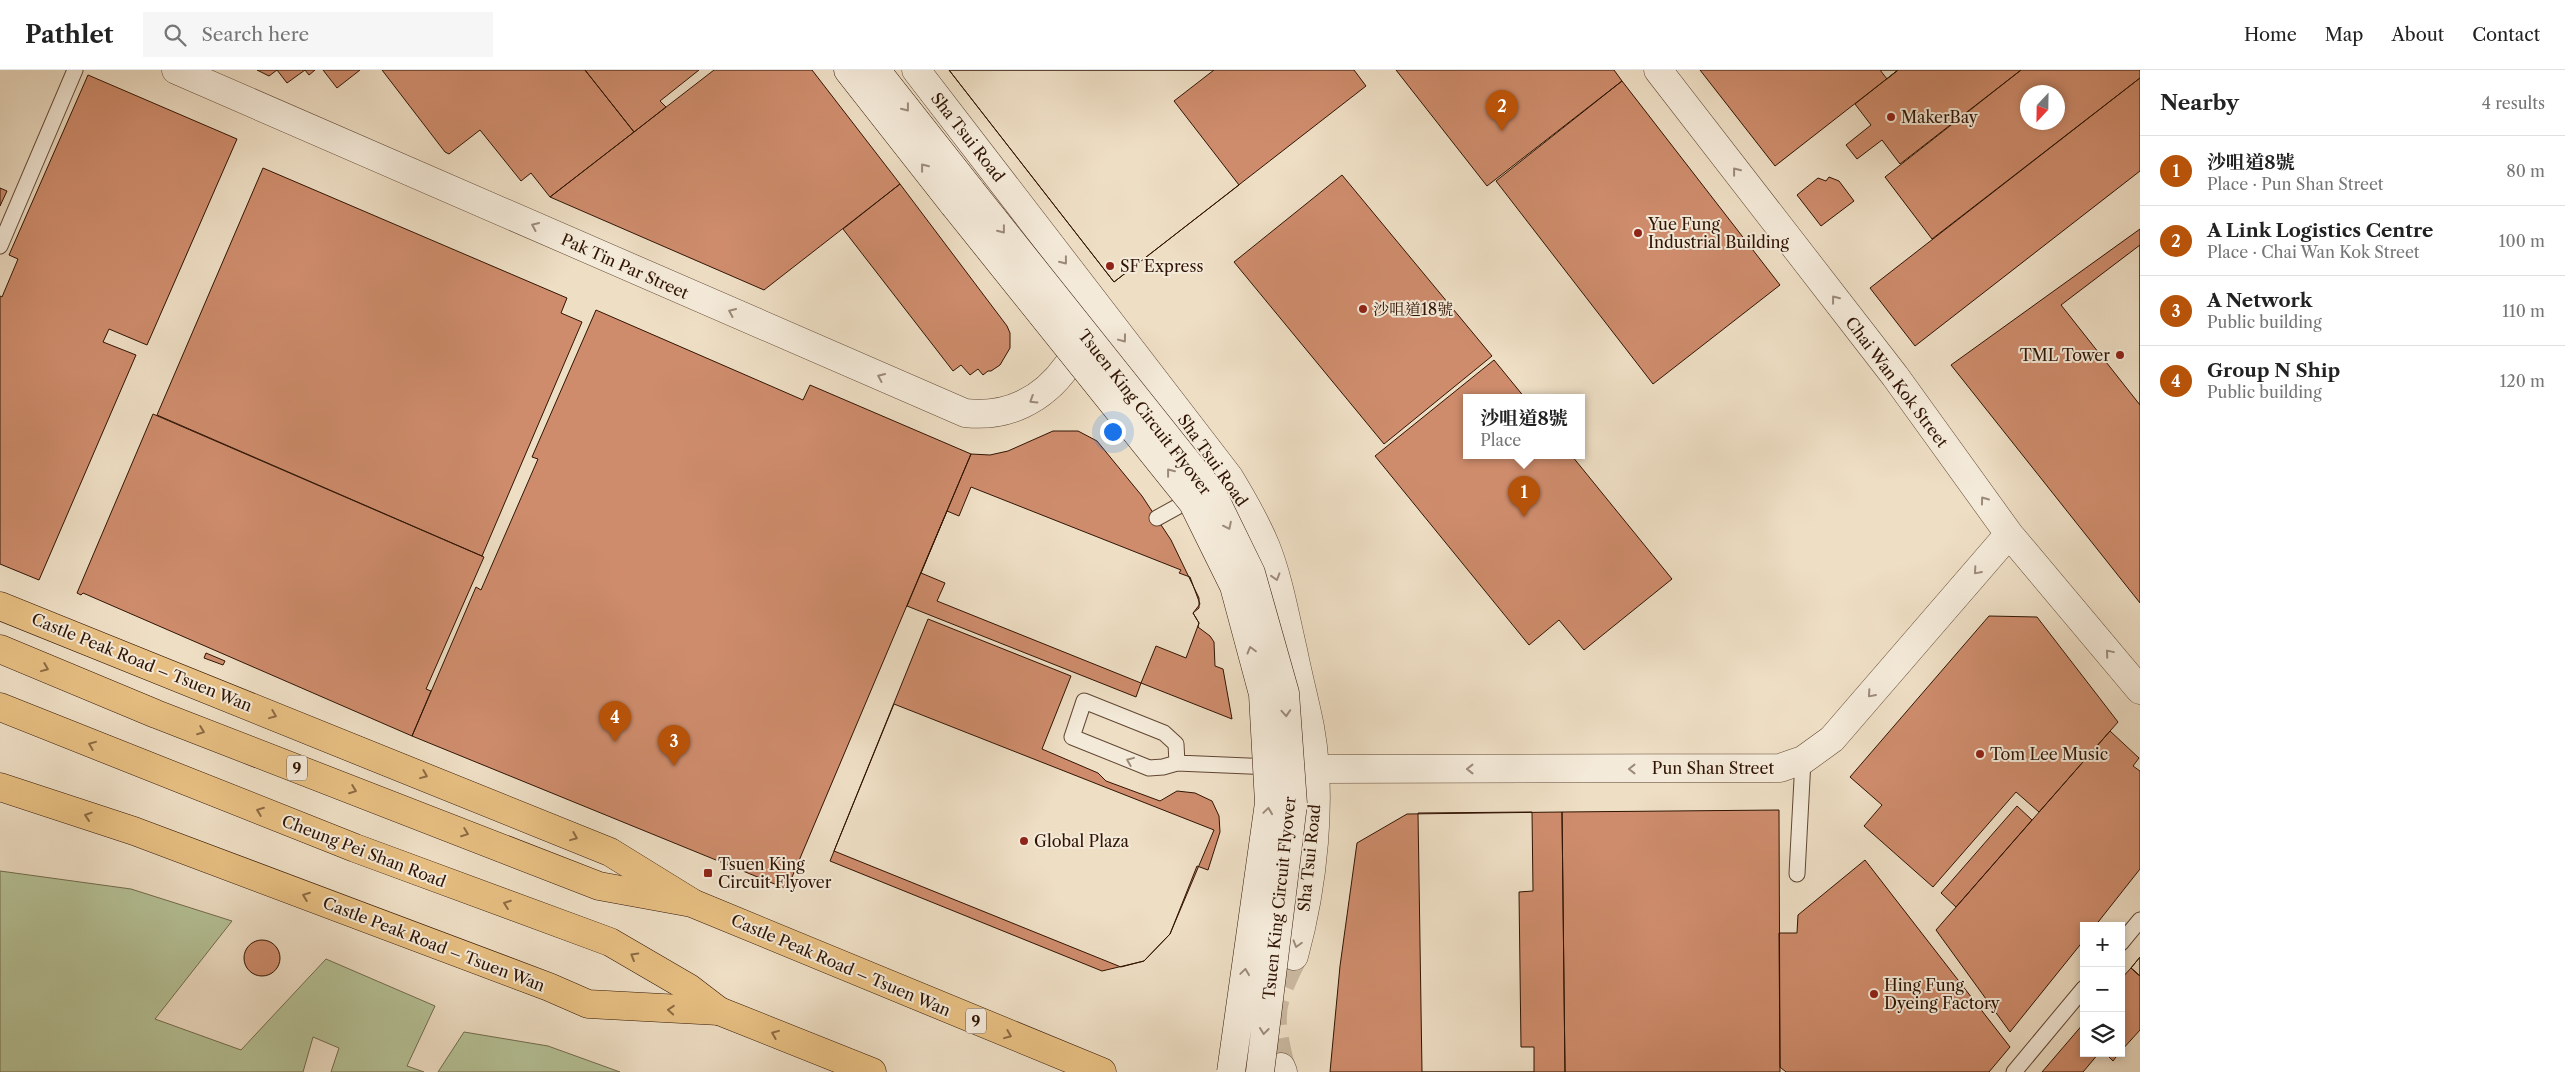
<!DOCTYPE html>
<html lang="en">
<head>
<meta charset="utf-8">
<style>
  :root { --surface:#fff; --page:#f6f6f6; --text:#222; --muted:#767676; --line:#e0e0e0; --accent:#b45309 }
  body { margin:0; font-family:"Libre Caslon Text","Noto Serif TC",serif; background:var(--page); color:var(--text) }
  .controls { position:absolute; right:15px; bottom:15px; display:grid; overflow:hidden; border-radius:0px; box-shadow:0 2px 8px #0003 }
  .controls button { width:45px; height:45px; display:grid; place-items:center; padding:0; border:0; border-bottom:1px solid var(--line); background:var(--surface); color:var(--text); font:25px sans-serif }
  .compass { position:absolute; left:2020px; top:15px; width:45px; height:45px; border-radius:50%; background:var(--surface); box-shadow:0 2px 8px #0003; rotate:202deg }
  .you { position:absolute; left:1112px; top:361px; width:18px; height:18px; margin:-12px; border:4px solid #fff; border-radius:50%; background:#1a73e8; box-shadow:0 0 0 8px #1a73e833 }
  .badge { display:grid; place-items:center; width:32px; height:32px; border-radius:50%; background:var(--accent); color:#fff; font-size:16px; font-weight:700 }
  .pin { position:absolute; translate:-50% -41px; filter:drop-shadow(0 1px 2px #0008) }
  .pin::after { content:''; position:absolute; top:26px; width:18px; height:15px; background:inherit; clip-path:polygon(0 0,100% 0,50% 100%) }
  .popup { position:absolute; left:1463px; top:324px; width:122px; height:65px; box-sizing:border-box; display:grid; place-content:center; border-radius:0px; background:var(--surface); filter:drop-shadow(0 1px 4px #0005); font-size:16px; white-space:nowrap; color:var(--muted) }
  .popup b { font-size:19px; color:var(--text) }
  .popup::after { content:''; position:absolute; left:50%; top:100%; margin-left:-10px; border:10px solid transparent; border-top-color:var(--surface) }
  .list { margin:0; padding:0; list-style:none }
  h2 { display:flex; justify-content:space-between; align-items:center; height:65px; margin:0; padding:0 20px; font-size:21px }
  h2 small { font-size:16px; font-weight:400; color:var(--muted) }
  .list li { display:grid; grid-template-columns:32px 1fr auto; gap:15px; align-items:center; box-sizing:border-box; height:70px; padding:0 20px; border-top:1px solid var(--line) }
  .list b { display:block; font-size:19px; white-space:nowrap }
  .list p { margin:0; font-size:16px; white-space:nowrap; color:var(--muted) }
  .list em { font-size:16px; font-style:normal; color:var(--muted) }
  .icon { flex:none; width:28px; height:28px; fill:none; stroke:currentColor; stroke-width:2; stroke-linecap:round; stroke-linejoin:round }
  .map { position:relative; flex:none; width:2140px; height:1002px; overflow:hidden }
  header { display:flex; align-items:center; gap:30px; box-sizing:border-box; height:70px; padding:0 25px; background:var(--surface); border-bottom:1px solid var(--line) }
  header strong { font-size:24px }
  nav { display:flex; gap:28px; margin-inline-start:auto; font-size:18px }
  .search { width:350px; height:45px; background:var(--page); display:flex; align-items:center; gap:12px; box-sizing:border-box; padding:0 18px; border-radius:0px; color:var(--muted); font-size:19px }
  main { display:flex }
  aside { flex:1; background:var(--surface) }
  .map>svg:first-child { display:block }
  .green { fill:#b5c297; stroke:#726b4d }
  .building { fill:#ce8c6c; stroke:#301403; fill-rule:evenodd }
  .lines { fill:none; stroke-linecap:round; stroke-linejoin:round }
  .street-tunnel { stroke:#c8b69d; stroke-width:28; stroke-dasharray:28 14; stroke-linecap:butt }
  .lane-casing { stroke:#604633; stroke-width:17 }
  .street-casing { stroke:#604633; stroke-width:29 }
  .secondary-casing { stroke:#301403; stroke-width:29 }
  .primary-casing { stroke:#301403; stroke-width:29 }
  .highway-casing { stroke:#301403; stroke-width:29 }
  .lane { stroke:#f4ead9; stroke-width:15 }
  .street { stroke:#f4ead9; stroke-width:28 }
  .secondary { stroke:#f4ead9; stroke-width:28 }
  .primary { stroke:#e7bf82; stroke-width:28 }
  .highway { stroke:#e7bf82; stroke-width:28 }
  .secondary-bridge-casing { stroke:#301403; stroke-width:29; stroke-linecap:butt }
  .secondary-bridge { stroke:#f4ead9; stroke-width:28 }
  .oneway { stroke:#9c8a79 }
  .oneway2 { stroke:#8c6a42 }
  .poi-dot { fill:#8f2418; stroke:#f4ead9; stroke-width:2 }
  .labels { text-anchor:middle; stroke-width:4; stroke-linejoin:round; paint-order:stroke }
  .shield { fill:#f4ead9; stroke:#6b5443; stroke-width:1 }
  .shield-label { font-size:15px; font-weight:bold; fill:#301403 }
  .poi-label { font-size:16px; fill:#301403; stroke:#f4ead9; text-anchor:start }
  .street-label { font-size:16px; fill:#301403; stroke:#f4ead9 }
</style>
</head>
<body>
<header>
<strong>Pathlet</strong>
<div class="search"><svg class="icon" aria-label="search" viewBox="0 0 24 24"><circle cx="10" cy="10" r="6"/><path d="M15 15l6 6"/></svg>Search here</div>
<nav><a>Home</a><a>Map</a><a>About</a><a>Contact</a></nav>
</header>
<main>
<div class="map">
<svg width="2140" height="1002" viewBox="0 0 2140 1002">
  <rect width="100%" height="100%" fill="#eedec4"/>
  <filter id="stains"><feTurbulence type="fractalNoise" baseFrequency=".004" numOctaves="4"/><feColorMatrix values="0 0 0 0 .2 0 0 0 0 .09 0 0 0 0 .02 0 0 0 .5 -.17"/></filter>
  <radialGradient id="worn" r=".72"><stop offset=".6" stop-color="#630" stop-opacity="0"/><stop offset="1" stop-color="#630" stop-opacity=".3"/></radialGradient>
  <!-- green -->
  <path class="green" d="M 0,801 L 131,819 L 232,851 L 155,949 L 241,980 L 326,889 L 435,936 L 407,996 L 424,1002 L 331,1002 L 339,978 L 313,967 L 303,1002 L 0,1002 Z
    M 464,962 L 548,976 L 620,1002 L 438,1002 Z"/>
  <!-- building -->
  <path class="building" d="M 257,0 L 277,0 L 269,6 Z
    M 277,0 L 305,0 L 287,13 Z
    M 305,0 L 315,0 L 309,5 Z
    M 323,0 L 360,0 L 337,18 Z
    M 382,0 L 585,0 L 634,62 L 550,127 L 531,103 L 521,111 L 480,60 L 449,84 L 445,82 Z
    M 585,0 L 699,0 L 660,31 L 666,37 L 634,62 Z
    M 714,0 L 812,0 L 900,114 L 764,220 L 550,127 Z
    M 949,0 L 1214,0 L 1174,31 L 1239,115 L 1114,212 Z
    M 949,0 L 1354,0 L 1366,16 L 1114,212 Z
    M 1396,0 L 1614,0 L 1622,11 L 1487,116 Z
    M 1700,0 L 1898,0 L 1775,96 Z
    M 1880,0 L 1898,0 L 1887,9 Z
    M 1898,0 L 2021,0 L 1900,94 L 1882,70 L 1857,89 L 1846,75 L 1871,55 L 1855,34 Z
    M 2021,0 L 2140,0 L 2140,8 L 1932,169 L 1885,107 ZM 2028,22 L 2058,22 L 2058,52 L 2028,52 Z
    M 88,5 L 237,69 L 147,275 L 109,259 L 103,272 L 136,285 L 39,510 L 0,494 L 0,226 L 2,227 L 18,189 L 9,185 Z
    M 2140,8 L 2140,101 L 1915,276 L 1870,218 Z
    M 1622,11 L 1780,215 L 1653,314 L 1496,111 Z
    M 263,98 L 567,228 L 561,243 L 582,252 L 482,486 L 157,345 Z
    M 1342,105 L 1492,286 L 1384,374 L 1234,192 Z
    M 1829,107 L 1839,111 L 1854,131 L 1821,156 L 1797,125 L 1818,108 L 1826,111 Z
    M 900,114 L 1007,256 L 1010,263 L 1010,278 L 1000,295 L 991,301 L 988,301 L 983,305 L 978,299 L 970,305 L 961,295 L 953,301 L 843,159 Z
    M 0,118 L 7,121 L 0,136 Z
    M 2140,159 L 2140,533 L 1951,295 Z
    M 2140,175 L 2140,335 L 2061,235 Z
    M 596,240 L 803,330 L 810,315 L 971,384 L 787,819 L 412,666 L 476,517 L 481,520 L 538,389 L 532,387 Z
    M 1494,290 L 1525,328 L 1466,328 L 1466,386 L 1572,386 L 1672,509 L 1584,580 L 1559,550 L 1529,575 L 1375,386 Z
    M 153,344 L 484,487 L 426,619 L 431,621 L 412,666 L 83,523 L 81,525 L 77,523 Z
    M 1053,361 L 1078,361 L 1097,371 L 1142,426 L 1171,470 L 1199,528 L 1199,538 L 1193,543 L 1199,553 L 1198,557 L 1210,566 L 1214,572 L 1215,596 L 1223,599 L 1232,649 L 1141,613 L 1136,627 L 907,536 L 971,384 L 990,385 L 1008,381 Z
    M 971,417 L 1181,500 L 1179,503 L 1190,507 L 1200,534 L 1193,543 L 1199,553 L 1186,588 L 1156,576 L 1141,613 L 937,531 L 945,513 L 921,503 L 947,441 L 959,446 Z
    M 1989,546 L 2037,547 L 2118,652 L 2039,742 L 2016,722 L 1933,817 L 1864,756 L 1882,735 L 1850,707 Z
    M 928,549 L 1071,606 L 1042,679 L 1098,703 L 1106,711 L 1160,731 L 1177,721 L 1195,723 L 1212,731 L 1219,746 L 1220,762 L 1208,800 L 1197,796 L 1170,864 L 1144,891 L 1102,901 L 830,791 Z
    M 206,583 L 225,591 L 223,595 L 204,588 Z
    M 894,634 L 1214,760 L 1170,864 L 1144,891 L 1121,897 L 834,781 Z
    M 2110,661 L 2139,688 L 2133,696 L 2140,701 L 2140,799 L 2095,856 L 2084,856 L 2084,870 L 2010,962 L 1936,860 Z
    M 2017,736 L 2032,750 L 1956,837 L 1941,823 Z
    M 1779,740 L 1780,1002 L 1565,1002 L 1562,742 Z
    M 1532,742 L 1533,821 L 1519,822 L 1521,977 L 1534,977 L 1534,1002 L 1422,1002 L 1418,743 Z
    M 1562,742 L 1565,1002 L 1330,1002 L 1340,896 L 1357,773 L 1407,744 Z
    M 1865,790 L 2010,977 L 1989,1002 L 1786,1002 L 1780,997 L 1779,863 L 1797,863 L 1798,845 Z
    M244 888a18 18 0 1 1 36 0a18 18 0 1 1-36 0Z
    M 2140,887 L 2140,906 L 2131,898 Z
    M 2140,887 L 2140,906 L 2131,898 Z
    M 2131,898 L 2140,906 L 2140,960 L 2121,981 L 2121,909 Z
    M 2084,953 L 2084,983 L 2099,983 L 2083,1002 L 2042,1002 Z
    M 2105,983 L 2119,983 L 2113,991 Z"/>
  <g class="lines">
    <!-- street-tunnel -->
    <path class="street-tunnel" d="M 1281,997 C 1268,943 1269,936 1294,886"/>
    <!-- lane casing -->
    <g class="lane-casing">
      <path id="lane" d="M 0,176 L 75,0
        M 1157,448 L 1195,427
        M 1177,693 L 1176,674 L 1164,663 L 1084,631 L 1072,667 L 1149,698 L 1163,697 L 1177,693 L 1272,697
        M 1797,804 L 1803,690
        M 2121,873 L 2140,850
        M 2014,1002 L 2084,918"/>
    </g>
    <!-- street casing -->
    <g class="street-casing">
      <path id="street" d="M 176,0 L 965,343 C 1007,348 1043,330 1067,296
        M 916,0 L 1229,407 C 1243,430 1256,453 1266,477 C 1279,510 1285,546 1293,580 C 1298,606 1305,631 1310,657 C 1323,728 1313,817 1294,886
        M 1658,0 L 1895,306 L 2009,464 L 2140,620
        M 1315,699 L 1780,698 L 1803,690 L 1832,669 L 2009,464
        M 1281,997 L 1283,1002"/>
    </g>
    <!-- secondary casing -->
    <g class="secondary-casing">
      <path id="secondary" d="M 848,0 L 954,135
        M 876,0 L 972,122"/>
    </g>
    <!-- primary casing -->
    <g class="primary-casing">
      <path id="primary" d="M 0,536 L 610,782 L 691,832
        M 0,717 L 134,761 L 549,917 L 588,934 L 719,941"/>
    </g>
    <!-- highway casing -->
    <g class="highway-casing">
      <path id="highway" d="M 0,579 L 156,644 L 599,816 L 692,833 L 1102,1002
        M 0,637 L 355,778 L 610,872 L 689,918 L 719,941 L 872,1002"/>
    </g>
    <!-- lane -->
    <use href="#lane" class="lane"/>
    <!-- street -->
    <use href="#street" class="street"/>
    <!-- secondary -->
    <use href="#secondary" class="secondary"/>
    <!-- primary -->
    <use href="#primary" class="primary"/>
    <!-- highway -->
    <use href="#highway" class="highway"/>
    <!-- secondary-bridge casing -->
    <g class="secondary-bridge-casing">
      <path id="secondary-bridge" d="M 972,122 L 1212,423 L 1251,503 L 1285,623 L 1293,734 L 1260,1002
        M 954,135 L 1193,433 L 1234,516 L 1263,624 L 1269,733 L 1231,1002"/>
    </g>
    <!-- secondary-bridge -->
    <use href="#secondary-bridge" class="secondary-bridge"/>
  </g>
  <!-- one-way arrows -->
  <defs><path id="oneway-chevron" d="M-2-3.5L2.5 0L-2 3.5" fill="none" stroke-width="1.6" stroke-linecap="round" stroke-linejoin="round" transform="scale(1.25)"/></defs>
  <g class="oneway">
    <use href="#oneway-chevron" transform="translate(906 38) rotate(52)"/>
    <use href="#oneway-chevron" transform="translate(924 97) rotate(-128)"/>
    <use href="#oneway-chevron" transform="translate(1736 101) rotate(-128)"/>
    <use href="#oneway-chevron" transform="translate(535 156) rotate(-156)"/>
    <use href="#oneway-chevron" transform="translate(1002 160) rotate(52)"/>
    <use href="#oneway-chevron" transform="translate(1064 191) rotate(52)"/>
    <use href="#oneway-chevron" transform="translate(1835 229) rotate(-128)"/>
    <use href="#oneway-chevron" transform="translate(732 242) rotate(-156)"/>
    <use href="#oneway-chevron" transform="translate(1123 269) rotate(53)"/>
    <use href="#oneway-chevron" transform="translate(881 307) rotate(-156)"/>
    <use href="#oneway-chevron" transform="translate(1033 330) rotate(148)"/>
    <use href="#oneway-chevron" transform="translate(1170 402) rotate(-128)"/>
    <use href="#oneway-chevron" transform="translate(1984 430) rotate(-126)"/>
    <use href="#oneway-chevron" transform="translate(1228 456) rotate(64)"/>
    <use href="#oneway-chevron" transform="translate(1977 501) rotate(131)"/>
    <use href="#oneway-chevron" transform="translate(1276 507) rotate(73)"/>
    <use href="#oneway-chevron" transform="translate(1251 580) rotate(-105)"/>
    <use href="#oneway-chevron" transform="translate(2109 583) rotate(-130)"/>
    <use href="#oneway-chevron" transform="translate(1871 624) rotate(131)"/>
    <use href="#oneway-chevron" transform="translate(1286 643) rotate(86)"/>
    <use href="#oneway-chevron" transform="translate(1130 691) rotate(-158)"/>
    <use href="#oneway-chevron" transform="translate(1470 699) rotate(180)"/>
    <use href="#oneway-chevron" transform="translate(1632 699) rotate(180)"/>
    <use href="#oneway-chevron" transform="translate(1268 741) rotate(-82)"/>
    <use href="#oneway-chevron" transform="translate(1297 874) rotate(106)"/>
    <use href="#oneway-chevron" transform="translate(1245 902) rotate(-82)"/>
    <use href="#oneway-chevron" transform="translate(1264 961) rotate(97)"/>
  </g>
  <g class="oneway2">
    <use href="#oneway-chevron" transform="translate(45 598) rotate(22)"/>
    <use href="#oneway-chevron" transform="translate(273 645) rotate(22)"/>
    <use href="#oneway-chevron" transform="translate(201 661) rotate(21)"/>
    <use href="#oneway-chevron" transform="translate(92 675) rotate(-158)"/>
    <use href="#oneway-chevron" transform="translate(424 705) rotate(22)"/>
    <use href="#oneway-chevron" transform="translate(353 720) rotate(21)"/>
    <use href="#oneway-chevron" transform="translate(260 741) rotate(-159)"/>
    <use href="#oneway-chevron" transform="translate(88 746) rotate(-162)"/>
    <use href="#oneway-chevron" transform="translate(465 763) rotate(21)"/>
    <use href="#oneway-chevron" transform="translate(574 767) rotate(22)"/>
    <use href="#oneway-chevron" transform="translate(306 826) rotate(-159)"/>
    <use href="#oneway-chevron" transform="translate(507 834) rotate(-160)"/>
    <use href="#oneway-chevron" transform="translate(634 886) rotate(-150)"/>
    <use href="#oneway-chevron" transform="translate(671 940) rotate(-176)"/>
    <use href="#oneway-chevron" transform="translate(775 964) rotate(-158)"/>
    <use href="#oneway-chevron" transform="translate(1008 965) rotate(22)"/>
  </g>
  <!-- markers -->
  <g class="poi-dot">
    <circle cx="1891" cy="47" r="5"/>
    <circle cx="1638" cy="163" r="5"/>
    <circle cx="1110" cy="196" r="5"/>
    <circle cx="1363" cy="239" r="5"/>
    <circle cx="2120" cy="285" r="5"/>
    <circle cx="1980" cy="684" r="5"/>
    <circle cx="1024" cy="771" r="5"/>
    <rect x="703" y="798" width="10" height="10" rx="2.5"/>
    <circle cx="1874" cy="924" r="5"/>
  </g>
  <g class="labels">
    <!-- shield labels -->
    <g class="shield">
      <rect x="287" y="685.5" width="20" height="25" rx="4"/>
      <rect x="966" y="938.5" width="20" height="25" rx="4"/>
    </g>
    <g class="shield-label">
      <text x="297" y="703">9</text>
      <text x="976" y="956">9</text>
    </g>
    <!-- poi labels -->
    <g class="poi-label">
      <text x="1901" y="53">MakerBay</text>
      <text x="1648" y="160">Yue Fung<tspan x="1648" dy="18">Industrial Building</tspan></text>
      <text x="1120" y="202">SF Express</text>
      <text x="1373" y="245">沙咀道18號</text>
      <text x="2110" y="291" text-anchor="end">TML Tower</text>
      <text x="1990" y="690">Tom Lee Music</text>
      <text x="1034" y="777">Global Plaza</text>
      <text x="718" y="800">Tsuen King<tspan x="718" dy="18">Circuit Flyover</tspan></text>
      <text x="1884" y="921">Hing Fung<tspan x="1884" dy="18">Dyeing Factory</tspan></text>
    </g>
    <!-- street labels -->
    <g class="street-label">
      <text transform="translate(968 67) rotate(52)" y="6">Sha Tsui Road</text>
      <text transform="translate(625 196) rotate(24)" y="6">Pak Tin Par Street</text>
      <text transform="translate(1897 312) rotate(53)" y="6">Chai Wan Kok Street</text>
      <text transform="translate(1145 342) rotate(52)" y="6">Tsuen King Circuit Flyover</text>
      <text transform="translate(1213 390) rotate(55)" y="6">Sha Tsui Road</text>
      <text transform="translate(142 592) rotate(22)" y="6">Castle Peak Road – Tsuen Wan</text>
      <text x="1713" y="704">Pun Shan Street</text>
      <text transform="translate(364 781) rotate(21)" y="6">Cheung Pei Shan Road</text>
      <text transform="translate(1309 788) rotate(-84)" y="6">Sha Tsui Road</text>
      <text transform="translate(1279 828) rotate(-84)" y="6">Tsuen King Circuit Flyover</text>
      <text transform="translate(434 874) rotate(21)" y="6">Castle Peak Road – Tsuen Wan</text>
      <text transform="translate(841 895) rotate(23)" y="6">Castle Peak Road – Tsuen Wan</text>
    </g>
  </g>
  <rect width="100%" height="100%" filter="url(#stains)"/>
  <rect width="100%" height="100%" fill="url(#worn)"/>
</svg>
<div class="controls">
<button>+</button>
<button>−</button>
<button><svg class="icon" aria-label="layers" viewBox="0 0 24 24"><path d="M12 4l9 5-9 5-9-5zM3 14l9 5 9-5"/></svg></button>
</div>
<svg class="compass" viewBox="-18 -18 36 36"><path d="M0-13l5 13h-10z" fill="#e53935"/><path d="M0 13l5-13h-10z" fill="#767676"/></svg>
<div class="you"></div>
<div class="pin badge" style="left:1524px;top:447px">1</div>
<div class="popup"><b>沙咀道8號</b>Place</div>
<div class="pin badge" style="left:1502px;top:61px">2</div>
<div class="pin badge" style="left:674px;top:696px">3</div>
<div class="pin badge" style="left:615px;top:672px">4</div>
</div>
<aside>
<h2>Nearby<small>4 results</small></h2>
<ul class="list">
<li><span class="badge">1</span><div><b>沙咀道8號</b><p>Place · Pun Shan Street</p></div><em>80 m</em></li>
<li><span class="badge">2</span><div><b>A Link Logistics Centre</b><p>Place · Chai Wan Kok Street</p></div><em>100 m</em></li>
<li><span class="badge">3</span><div><b>A Network</b><p>Public building</p></div><em>110 m</em></li>
<li><span class="badge">4</span><div><b>Group N Ship</b><p>Public building</p></div><em>120 m</em></li>
</ul>
</aside>
</main>
</body>
</html>
